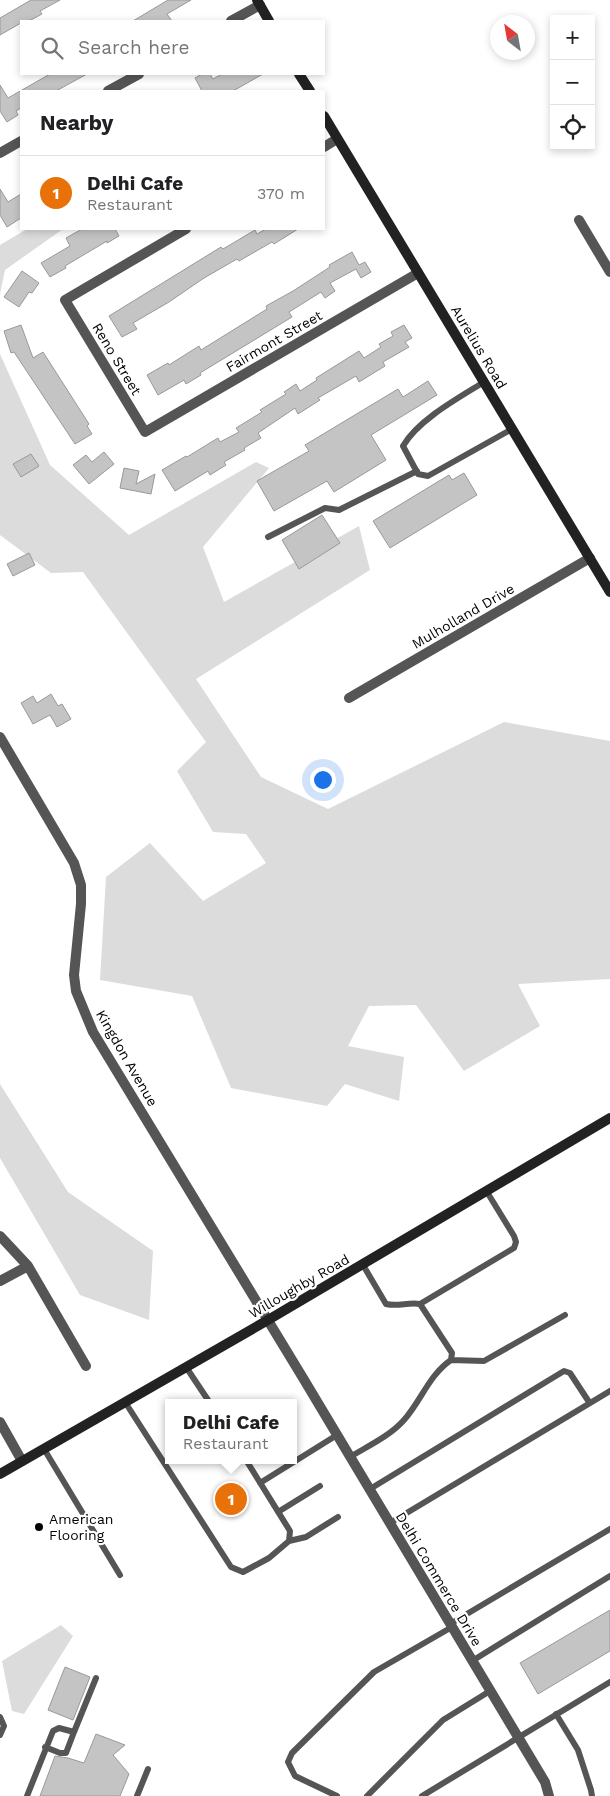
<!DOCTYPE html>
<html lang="en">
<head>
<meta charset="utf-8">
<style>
  :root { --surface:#fff; --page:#f2f2f2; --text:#202124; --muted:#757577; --line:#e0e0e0; --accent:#d93025 }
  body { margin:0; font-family:"Work Sans",sans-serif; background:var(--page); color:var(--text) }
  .controls { position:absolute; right:15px; top:15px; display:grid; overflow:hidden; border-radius:0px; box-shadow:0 2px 8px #0003 }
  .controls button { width:45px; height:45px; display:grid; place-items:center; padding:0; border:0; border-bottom:1px solid var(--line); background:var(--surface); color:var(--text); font:25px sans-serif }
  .compass { position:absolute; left:490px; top:15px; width:45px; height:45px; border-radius:50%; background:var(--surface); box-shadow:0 2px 8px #0003; rotate:329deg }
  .you { position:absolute; left:322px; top:779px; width:18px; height:18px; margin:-12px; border:4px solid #fff; border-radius:50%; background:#1a73e8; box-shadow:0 0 0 8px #1a73e833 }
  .badge { display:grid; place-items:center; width:32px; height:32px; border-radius:50%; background:var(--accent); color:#fff; font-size:16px; font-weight:700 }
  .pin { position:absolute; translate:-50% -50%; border:2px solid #fff; box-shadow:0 1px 5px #0006 }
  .popup { position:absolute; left:165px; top:1399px; width:132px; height:65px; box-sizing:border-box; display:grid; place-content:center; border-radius:0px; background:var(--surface); filter:drop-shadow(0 1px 4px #0005); font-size:16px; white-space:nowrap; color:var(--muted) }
  .popup b { font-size:19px; color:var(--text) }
  .popup::after { content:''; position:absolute; left:50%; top:100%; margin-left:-10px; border:10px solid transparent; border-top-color:var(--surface) }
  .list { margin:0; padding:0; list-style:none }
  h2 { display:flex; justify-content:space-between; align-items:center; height:65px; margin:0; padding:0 20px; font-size:21px }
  h2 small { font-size:16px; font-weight:400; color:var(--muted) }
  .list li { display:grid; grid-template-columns:32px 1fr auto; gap:15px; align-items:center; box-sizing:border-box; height:75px; padding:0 20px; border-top:1px solid var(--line) }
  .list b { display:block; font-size:19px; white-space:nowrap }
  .list p { margin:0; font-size:16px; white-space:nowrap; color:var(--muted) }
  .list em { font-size:16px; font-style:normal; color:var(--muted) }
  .icon { flex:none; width:28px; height:28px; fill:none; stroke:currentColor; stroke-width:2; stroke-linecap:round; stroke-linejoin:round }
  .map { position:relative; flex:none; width:610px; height:1796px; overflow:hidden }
  .search { position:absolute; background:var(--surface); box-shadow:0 2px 8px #0003; left:20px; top:20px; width:305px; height:55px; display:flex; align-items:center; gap:12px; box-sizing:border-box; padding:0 18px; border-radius:0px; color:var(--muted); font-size:19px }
  .panel { position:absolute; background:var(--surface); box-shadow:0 2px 8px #0003; left:20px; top:90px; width:305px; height:140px; border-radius:0px }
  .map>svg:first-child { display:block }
  .green { fill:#dcdcdc }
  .building { fill:#c4c4c4; stroke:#999 }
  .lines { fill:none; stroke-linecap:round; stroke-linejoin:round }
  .lane { stroke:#555; stroke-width:6 }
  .street { stroke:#555; stroke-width:10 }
  .secondary { stroke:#222; stroke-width:10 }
  .poi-dot { fill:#000; stroke:#fff; stroke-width:2 }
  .labels { text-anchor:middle; stroke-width:4.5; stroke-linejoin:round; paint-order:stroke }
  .street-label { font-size:14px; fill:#000; stroke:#fff }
  .poi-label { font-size:14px; fill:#000; stroke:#fff; text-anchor:start }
</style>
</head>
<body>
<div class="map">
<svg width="610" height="1796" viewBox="0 0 610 1796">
  <rect width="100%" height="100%" fill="#fff"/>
  <!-- green -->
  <path class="green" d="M 27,229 L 63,229 L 5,270 L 0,294 L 0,245 Z
    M 0,354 L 50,465 L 129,535 L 256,462 L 269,468 L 203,547 L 224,602 L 359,526 L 370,570 L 196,679 L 261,777 L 328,809 L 504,722 L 610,741 L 610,979 L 518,984 L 540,1026 L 464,1071 L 416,1005 L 369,1006 L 348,1046 L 404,1057 L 399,1101 L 345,1084 L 327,1106 L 231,1088 L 192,996 L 100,980 L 106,877 L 150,843 L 203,901 L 266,863 L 246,834 L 213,832 L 177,771 L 206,742 L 83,572 L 51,573 L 0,535 Z
    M 0,1084 L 68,1192 L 153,1251 L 149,1320 L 80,1295 L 0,1158 Z
    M 61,1625 L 73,1636 L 24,1714 L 12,1711 L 2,1661 Z"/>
  <!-- building -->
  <path class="building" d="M 31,0 L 60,0 L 40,11 L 42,14 L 29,21 L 21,21 L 21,23 L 0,35 L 0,18 Z
    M 168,0 L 191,0 L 167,14 L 172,21 L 133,21 Z
    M 50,74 L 87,74 L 56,91 L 21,91 L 21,108 L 16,111 L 18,115 L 7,122 L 0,111 L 0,85 L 8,98 Z
    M 202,74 L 210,74 L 213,79 L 222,74 L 263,74 L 233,91 L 202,91 L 195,78 Z
    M 0,189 L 8,202 L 21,194 L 21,218 L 7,227 L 0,215 Z
    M 82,229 L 115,229 L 119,236 L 107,243 L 107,241 L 65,266 L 66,268 L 50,277 L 41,263 L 70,246 L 66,238 Z
    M 266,229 L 298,229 L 274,244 L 272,242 L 239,261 L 237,259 L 204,278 L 169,302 L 133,323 L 137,329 L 122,337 L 109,316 L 221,247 L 223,249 L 255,230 L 257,234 Z
    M 352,252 L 359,265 L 365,262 L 371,272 L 361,278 L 356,269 L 330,283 L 335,291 L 325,298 L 321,292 L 289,312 L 292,317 L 200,373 L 201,375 L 186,384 L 184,380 L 158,395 L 147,375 L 168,363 L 169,365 L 199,346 L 201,350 L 267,309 L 266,306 L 293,291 L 330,267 L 329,265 Z
    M 22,271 L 39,283 L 32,293 L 29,292 L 19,307 L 4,297 Z
    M 21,325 L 33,358 L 43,352 L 89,424 L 87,426 L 92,434 L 75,444 L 14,352 L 11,353 L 4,331 Z
    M 404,325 L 412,338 L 405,342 L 409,347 L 383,362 L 385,366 L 359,382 L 356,376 L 318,398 L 320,400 L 298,414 L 295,408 L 258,433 L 261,438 L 244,448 L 245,450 L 224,462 L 226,465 L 210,475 L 208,471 L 175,491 L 162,470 L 186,456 L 187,457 L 218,438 L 220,442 L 239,432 L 236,428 L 262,412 L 260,410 L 286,394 L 284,392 L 296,384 L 300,391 L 317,380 L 316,378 L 359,351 L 364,358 L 381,347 L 379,344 L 393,336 L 391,332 Z
    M 428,381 L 437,395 L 371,435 L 386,460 L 334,492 L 327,481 L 274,511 L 257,481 L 309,451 L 305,445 L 398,389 L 403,397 Z
    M 104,452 L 114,464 L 89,484 L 73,465 L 86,455 L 92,462 Z
    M 31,454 L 39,466 L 21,477 L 13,464 Z
    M 124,468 L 139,471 L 136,484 L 155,474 L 151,494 L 120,488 Z
    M 464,473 L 477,495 L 390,548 L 373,521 L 449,475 L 452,480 Z
    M 322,515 L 340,543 L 299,569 L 282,540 Z
    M 29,553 L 35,565 L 13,576 L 7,564 Z
    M 51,694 L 58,706 L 62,704 L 71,719 L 57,727 L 50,715 L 33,724 L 21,703 L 33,696 L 37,703 Z
    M 610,1610 L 610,1651 L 538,1694 L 520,1663 Z
    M 65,1667 L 90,1677 L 73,1720 L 48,1710 Z
    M 96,1734 L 125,1745 L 113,1755 L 129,1774 L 120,1796 L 40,1796 L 55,1756 L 68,1758 L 84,1763 Z"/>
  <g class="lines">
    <!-- lane -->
    <path class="lane" d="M 484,382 C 458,398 418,420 403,446 L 418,474 L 428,476 L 512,429
      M 268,537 L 325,508 L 339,510 L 417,471
      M 420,1304 L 514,1248 L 516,1242 L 514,1236 L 487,1192
      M 451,1360 L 484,1361 L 565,1315
      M 186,1367 L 210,1403
      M 125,1402 L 231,1567 L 243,1572 L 269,1558 L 289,1541 L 290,1531 L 246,1460
      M 44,1449 L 120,1575
      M 350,1457 C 368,1446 390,1436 404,1420 C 421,1401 429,1375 451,1360 L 452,1353 L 420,1304 C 408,1302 398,1307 386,1304 L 363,1265
      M 260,1483 L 337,1435
      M 370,1489 L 564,1371 L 570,1373 L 589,1402
      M 278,1512 L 320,1486
      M 390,1523 L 610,1391
      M 289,1541 L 306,1537 L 338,1517
      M 450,1624 L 610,1529
      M 472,1661 L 610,1576
      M 556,1714 L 578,1750 L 591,1790 L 592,1796
      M 0,1717 L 4,1726 L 0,1735
      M 45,1747 L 60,1753 L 66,1753 L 74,1732
      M 27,1796 L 53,1731 L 59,1728 L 74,1732 L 96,1678
      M 137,1796 L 148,1769
      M 337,1796 L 295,1776 L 288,1762 L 292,1753 L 374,1672 L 452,1627
      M 367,1796 L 443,1720 L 490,1691
      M 422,1796 L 610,1682"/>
    <!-- street -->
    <path class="street" d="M 231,21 L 260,5
      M 108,91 L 139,74
      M 324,147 L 337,139
      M 0,153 L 21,141
      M 579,220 L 610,272
      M 186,229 L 65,300 L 145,432 L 418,273
      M 349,698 L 590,558
      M 0,737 L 74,863 L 81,885 L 81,904 L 74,975 L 76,991 L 93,1032 L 303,1378 L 545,1782 L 549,1796
      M 0,1236 L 28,1266 L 86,1366
      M 0,1281 L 28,1266
      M 0,1422 L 22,1461"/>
    <!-- secondary -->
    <path class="secondary" d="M 257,0 L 269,21
      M 299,74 L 310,91
      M 324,116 L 610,592
      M 0,1474 L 268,1320 L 610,1118"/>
  </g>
  <!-- markers -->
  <circle class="poi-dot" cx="39" cy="1527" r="5"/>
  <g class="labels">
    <!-- street labels -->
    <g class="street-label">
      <text transform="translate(274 341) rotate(-30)" y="5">Fairmont Street</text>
      <text transform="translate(479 347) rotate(59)" y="5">Aurelius Road</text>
      <text transform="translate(117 359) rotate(59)" y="5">Reno Street</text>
      <text transform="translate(463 616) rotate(-30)" y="5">Mulholland Drive</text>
      <text transform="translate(127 1058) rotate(60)" y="5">Kingdon Avenue</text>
      <text transform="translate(299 1286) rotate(-30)" y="5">Willoughby Road</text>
      <text transform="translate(439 1579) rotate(59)" y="5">Delhi Commerce Drive</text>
    </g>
    <!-- poi labels -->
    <g class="poi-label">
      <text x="49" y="1524">American<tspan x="49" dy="16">Flooring</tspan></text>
    </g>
  </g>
</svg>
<div class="controls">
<button>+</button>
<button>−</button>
<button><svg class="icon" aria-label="locate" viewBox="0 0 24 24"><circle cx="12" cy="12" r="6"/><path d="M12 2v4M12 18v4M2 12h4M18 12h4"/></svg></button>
</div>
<svg class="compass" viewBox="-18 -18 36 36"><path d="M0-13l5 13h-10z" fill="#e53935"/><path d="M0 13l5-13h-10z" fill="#757577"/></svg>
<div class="you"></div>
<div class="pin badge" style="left:231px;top:1499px;background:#e8710a">1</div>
<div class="popup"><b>Delhi Cafe</b>Restaurant</div>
<div class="search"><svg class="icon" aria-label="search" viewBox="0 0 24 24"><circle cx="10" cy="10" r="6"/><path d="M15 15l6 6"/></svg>Search here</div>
<section class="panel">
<h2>Nearby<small></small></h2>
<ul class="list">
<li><span class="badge" style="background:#e8710a">1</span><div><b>Delhi Cafe</b><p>Restaurant</p></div><em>370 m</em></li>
</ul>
</section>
</div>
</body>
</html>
